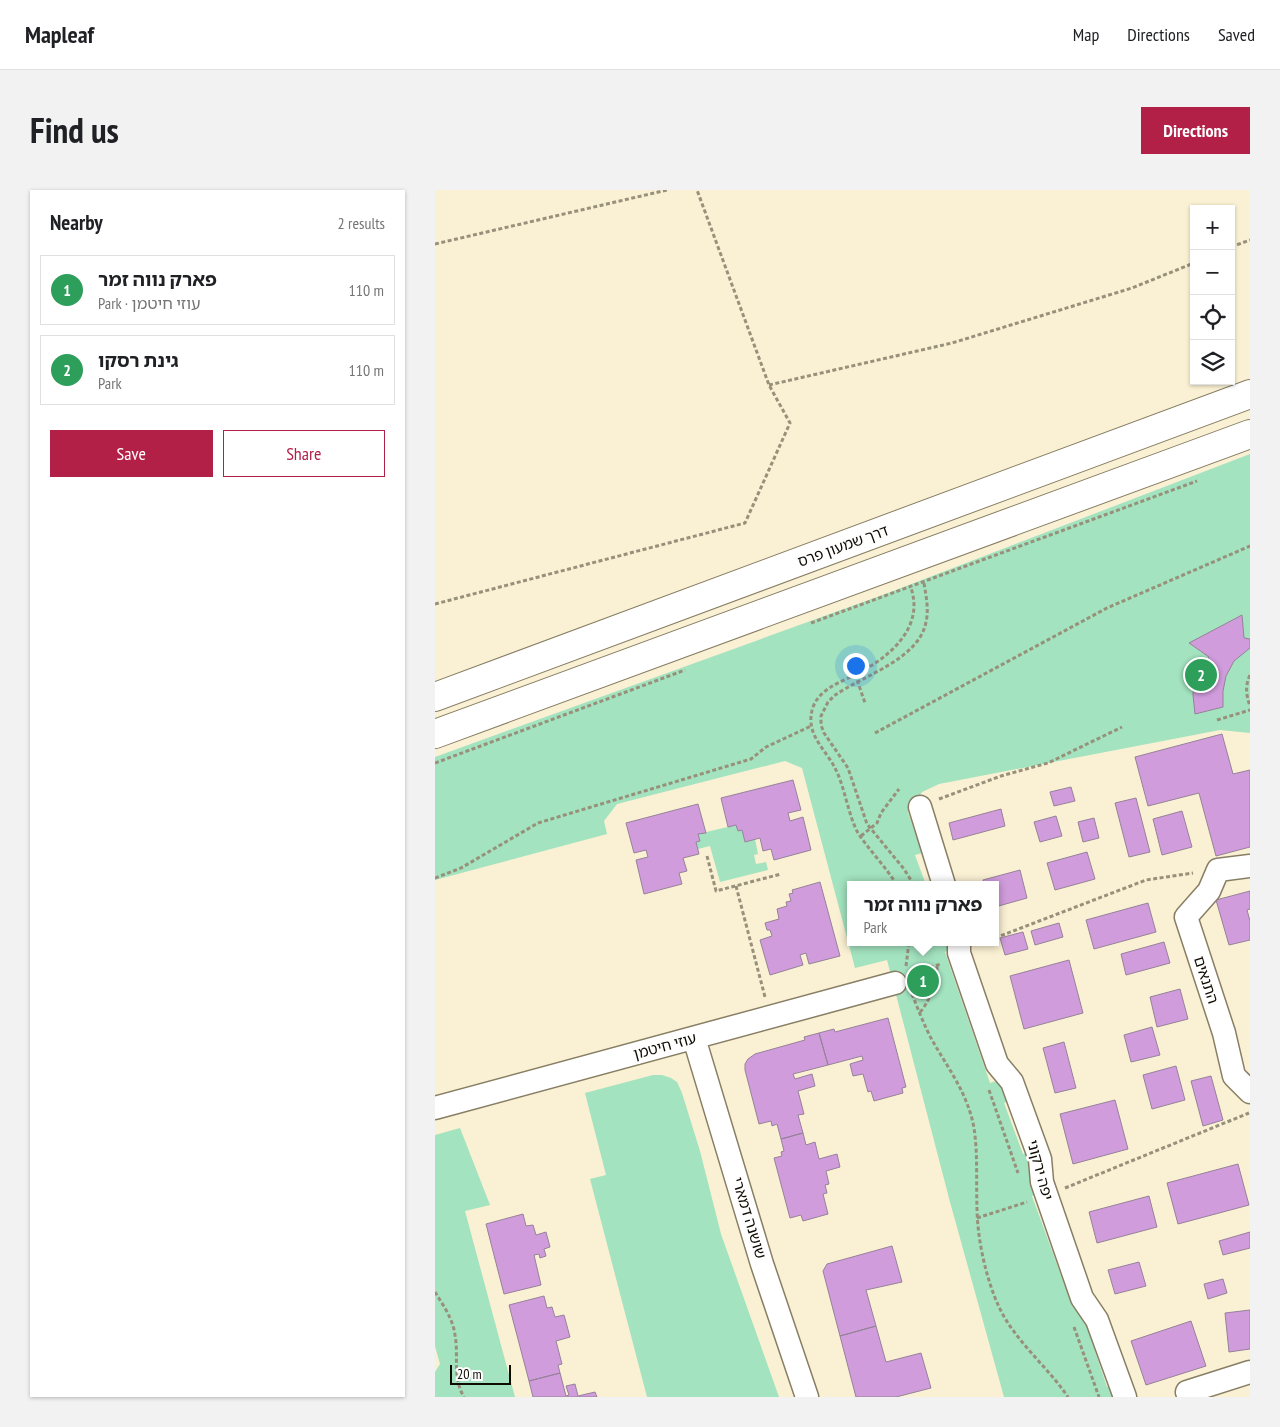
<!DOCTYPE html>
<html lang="en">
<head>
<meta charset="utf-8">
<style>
  :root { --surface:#fff; --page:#f2f2f2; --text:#202124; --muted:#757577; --line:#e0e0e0; --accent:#b21f47 }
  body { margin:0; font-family:"PT Sans Narrow","Noto Sans Hebrew",sans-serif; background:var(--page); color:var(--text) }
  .controls { position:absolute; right:15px; top:15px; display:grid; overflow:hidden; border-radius:0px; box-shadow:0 1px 4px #0004 }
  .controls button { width:45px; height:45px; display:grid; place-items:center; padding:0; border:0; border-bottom:1px solid var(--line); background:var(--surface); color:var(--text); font:25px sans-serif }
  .scale { position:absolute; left:15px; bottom:12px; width:61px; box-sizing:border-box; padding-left:5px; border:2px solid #0f0b03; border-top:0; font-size:14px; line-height:18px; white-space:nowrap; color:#0f0b03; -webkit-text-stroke:4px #fefefe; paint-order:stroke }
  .you { position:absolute; left:420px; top:475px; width:18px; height:18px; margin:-12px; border:4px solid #fff; border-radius:50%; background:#1a73e8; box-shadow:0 0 0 8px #1a73e833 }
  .badge { display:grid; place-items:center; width:32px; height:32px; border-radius:50%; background:var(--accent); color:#fff; font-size:16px; font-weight:700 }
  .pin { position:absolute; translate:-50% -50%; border:2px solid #fff; box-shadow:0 1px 5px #0006 }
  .popup { position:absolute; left:412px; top:691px; width:152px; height:65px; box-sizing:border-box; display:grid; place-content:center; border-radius:0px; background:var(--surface); filter:drop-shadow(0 1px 4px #0005); font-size:16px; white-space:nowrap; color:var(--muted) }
  .popup b { font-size:19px; color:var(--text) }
  .popup::after { content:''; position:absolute; left:50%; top:100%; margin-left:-10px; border:10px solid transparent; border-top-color:var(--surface) }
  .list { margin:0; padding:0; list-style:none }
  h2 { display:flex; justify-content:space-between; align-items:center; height:65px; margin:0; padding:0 20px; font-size:21px }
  h2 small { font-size:16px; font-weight:400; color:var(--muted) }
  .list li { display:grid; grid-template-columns:32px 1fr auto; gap:15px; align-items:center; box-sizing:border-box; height:70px; margin:0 10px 10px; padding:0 10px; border:1px solid var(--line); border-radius:0px }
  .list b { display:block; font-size:19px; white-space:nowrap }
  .list p { margin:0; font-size:16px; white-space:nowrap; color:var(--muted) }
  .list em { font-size:16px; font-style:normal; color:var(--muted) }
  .actions { display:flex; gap:10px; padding:15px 20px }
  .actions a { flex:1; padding:11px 0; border:1px solid var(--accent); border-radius:0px; text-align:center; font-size:18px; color:var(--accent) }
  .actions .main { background:var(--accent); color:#fff }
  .icon { flex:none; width:28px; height:28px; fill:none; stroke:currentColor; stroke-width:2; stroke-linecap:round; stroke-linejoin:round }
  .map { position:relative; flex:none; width:815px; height:1207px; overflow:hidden; border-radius:0px }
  header { display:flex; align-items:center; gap:30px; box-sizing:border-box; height:70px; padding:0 25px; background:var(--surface); border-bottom:1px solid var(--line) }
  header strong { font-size:24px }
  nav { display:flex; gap:28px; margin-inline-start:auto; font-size:18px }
  .intro { display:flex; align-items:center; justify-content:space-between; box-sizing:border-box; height:120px; padding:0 30px }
  h1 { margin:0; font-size:35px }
  .button { padding:12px 22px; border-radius:0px; background:var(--accent); color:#fff; font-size:18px; font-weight:700 }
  main { display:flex; gap:30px; padding:0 30px }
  aside { flex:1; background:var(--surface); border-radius:0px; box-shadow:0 1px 4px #0004 }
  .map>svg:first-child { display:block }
  .green { fill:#a3e3bf }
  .building { fill:#d19cdc; stroke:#958299 }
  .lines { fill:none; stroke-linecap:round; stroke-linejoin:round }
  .minor-casing { stroke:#877e64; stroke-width:25 }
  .tertiary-casing { stroke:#877e64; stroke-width:30 }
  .path { stroke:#97907b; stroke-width:3; stroke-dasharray:4 2.5; stroke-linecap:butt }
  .minor { stroke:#fff; stroke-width:22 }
  .tertiary { stroke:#fff; stroke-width:28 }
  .labels { text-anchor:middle; stroke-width:5; stroke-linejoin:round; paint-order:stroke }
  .street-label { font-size:15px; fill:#0f0b03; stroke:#fefefe }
</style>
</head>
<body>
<header>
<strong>Mapleaf</strong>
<nav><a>Map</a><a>Directions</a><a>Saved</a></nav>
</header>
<div class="intro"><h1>Find us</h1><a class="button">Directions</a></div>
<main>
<aside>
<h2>Nearby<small>2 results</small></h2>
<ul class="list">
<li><span class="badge" style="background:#2e9e5b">1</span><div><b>פארק נווה זמר</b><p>Park · עוזי חיטמן</p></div><em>110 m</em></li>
<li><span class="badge" style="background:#2e9e5b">2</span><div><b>גינת רסקו</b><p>Park</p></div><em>110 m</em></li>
</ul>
<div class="actions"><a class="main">Save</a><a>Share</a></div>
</aside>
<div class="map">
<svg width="815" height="1207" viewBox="0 0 815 1207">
  <rect width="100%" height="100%" fill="#faf0d3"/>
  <!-- green -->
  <path class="green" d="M 815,264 L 815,543 L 785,540 L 504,594 L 487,602 L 473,622 L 487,663 L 480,665 L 491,695 L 416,695 L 416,752 L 515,752 L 515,759 L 510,762 L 555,893 L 561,891 L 572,902 L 575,911 L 569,913 L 588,964 L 594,962 L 603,1003 L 597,1006 L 635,1110 L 640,1109 L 661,1143 L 655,1146 L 672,1197 L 679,1195 L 682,1207 L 569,1207 L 515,1012 L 452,770 L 420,778 L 367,578 L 350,571 L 182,614 L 169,631 L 172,644 L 0,690 L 0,567 L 453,403 Z
    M 301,635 L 303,641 L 307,640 L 310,652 L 320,649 L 323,664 L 319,665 L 321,674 L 331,672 L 333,680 L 285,692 L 275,656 L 263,659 L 261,652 L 265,651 L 263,644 Z
    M 218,885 L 227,885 L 236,888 L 242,892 L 247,903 L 265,961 L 286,1044 L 344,1207 L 212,1207 L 155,989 L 171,985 L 150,903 Z
    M 25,938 L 55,1015 L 30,1021 L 80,1207 L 0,1207 L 0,1182 L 5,1174 L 0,1156 L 0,945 Z"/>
  <!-- building -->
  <path class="building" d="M 807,425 L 809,448 L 815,449 L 815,458 L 799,471 L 791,486 L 788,501 L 788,517 L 760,524 L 758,505 L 759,492 L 764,481 L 774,467 L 754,453 Z
    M 787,544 L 798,584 L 815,580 L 815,657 L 781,666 L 764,603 L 713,616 L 700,567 Z
    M 358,590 L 366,620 L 353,623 L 355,631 L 368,627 L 376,660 L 339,670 L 336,659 L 328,661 L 325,648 L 310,652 L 307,640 L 303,641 L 301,635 L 293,637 L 286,608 Z
    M 636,597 L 640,611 L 619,616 L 615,602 Z
    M 701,608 L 715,662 L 694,667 L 680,613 Z
    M 263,614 L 271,643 L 263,644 L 265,651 L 261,652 L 264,664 L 248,668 L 252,681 L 244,683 L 247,694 L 209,704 L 201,670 L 213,667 L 211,660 L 199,663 L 191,633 Z
    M 566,619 L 570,636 L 518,650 L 514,633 Z
    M 747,621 L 757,657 L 727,665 L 718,629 Z
    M 621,626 L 627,646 L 605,652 L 599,632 Z
    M 659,628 L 664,648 L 648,652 L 643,632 Z
    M 652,662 L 660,689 L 620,700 L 612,673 Z
    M 585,680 L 592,708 L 560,717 L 560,695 L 550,695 L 548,690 Z
    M 385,692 L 405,766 L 374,774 L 371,763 L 365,765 L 368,775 L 335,785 L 325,750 L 337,746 L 335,740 L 332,740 L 330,733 L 344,729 L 342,719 L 352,716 L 351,712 L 356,711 L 354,704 L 358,703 L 357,700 Z
    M 815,701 L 815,719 L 812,720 L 815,731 L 815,750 L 794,755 L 781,710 Z
    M 713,713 L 721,742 L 659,759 L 651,730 Z
    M 624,733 L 628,747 L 600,755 L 596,741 Z
    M 588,742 L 593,759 L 570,765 L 565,748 Z
    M 729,752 L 735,773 L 691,785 L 686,764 Z
    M 634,770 L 648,823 L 589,839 L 575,786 Z
    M 745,799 L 753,829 L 722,837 L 715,807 Z
    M 453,828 L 471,897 L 467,898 L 468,903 L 439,911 L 436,901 L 433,902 L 428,884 L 418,886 L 415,874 L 428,870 L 427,866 L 393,875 L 384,843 L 399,839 L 400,842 Z
    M 717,837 L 725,865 L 696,872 L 689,845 Z
    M 384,843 L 393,875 L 358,884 L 360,889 L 377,884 L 380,896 L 363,901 L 369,924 L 363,925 L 368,943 L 346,949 L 342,934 L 337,936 L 336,931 L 324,934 L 310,880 L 310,874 L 313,869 L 320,864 L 370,850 L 369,847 Z
    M 629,852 L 641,898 L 620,903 L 608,858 Z
    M 741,876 L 750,910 L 717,919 L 708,885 Z
    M 776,886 L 788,930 L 768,936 L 756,891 Z
    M 680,910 L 693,959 L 638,974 L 625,924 Z
    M 368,943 L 371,955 L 380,952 L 384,969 L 402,964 L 405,977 L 391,981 L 394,994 L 390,995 L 392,1003 L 388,1004 L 393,1024 L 368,1031 L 366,1025 L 355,1028 L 339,968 L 347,966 L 346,962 L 349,961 L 346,949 Z
    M 803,974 L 814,1015 L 743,1034 L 732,993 Z
    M 714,1006 L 722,1037 L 662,1053 L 654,1022 Z
    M 88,1024 L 91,1036 L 98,1035 L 101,1045 L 111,1042 L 115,1057 L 109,1059 L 111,1066 L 105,1068 L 104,1064 L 99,1065 L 106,1095 L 69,1104 L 51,1034 Z
    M 815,1042 L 815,1058 L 788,1065 L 784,1051 Z
    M 457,1056 L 467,1092 L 431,1100 L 441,1136 L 405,1146 L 388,1081 L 392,1074 Z
    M 704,1072 L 711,1096 L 680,1104 L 673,1080 Z
    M 788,1089 L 792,1103 L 773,1109 L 769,1094 Z
    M 109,1106 L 112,1118 L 117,1117 L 120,1127 L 129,1125 L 135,1147 L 121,1151 L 127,1174 L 123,1175 L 125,1183 L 94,1191 L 74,1115 Z
    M 815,1120 L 815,1159 L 794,1162 L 790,1123 Z
    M 756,1131 L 771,1176 L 711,1195 L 696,1151 Z
    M 441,1136 L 451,1172 L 486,1163 L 496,1198 L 461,1207 L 421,1207 L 405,1146 Z
    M 125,1183 L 131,1206 L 134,1205 L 131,1196 L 140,1194 L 143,1206 L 160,1202 L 162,1207 L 98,1207 L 94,1191 Z"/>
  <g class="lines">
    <!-- minor casing -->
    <g class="minor-casing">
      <path id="minor" d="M 485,617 L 509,695
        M 815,676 L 783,680 L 774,701 L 751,727 L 789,843 L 799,886 L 815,902
        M 524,752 L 524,763 L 562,874 L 577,892 L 605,969 L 607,992 L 647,1108 L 662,1130 L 690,1207
        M 259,848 L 327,1074 L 372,1207
        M 0,918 L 460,793
        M 752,1202 L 815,1182"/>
    </g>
    <!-- tertiary casing -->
    <g class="tertiary-casing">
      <path id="tertiary" d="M 0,507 L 815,204
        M 0,544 L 815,244"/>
    </g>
    <!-- path -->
    <path class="path" d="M 0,54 L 232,0
      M 796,57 L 815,50
      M 334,195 L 517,153 L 697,98 L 759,73
      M 0,414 L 310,333 L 355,233 L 334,195 L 262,0
      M 376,433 L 762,291
      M 420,484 L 430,513
      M 815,485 C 810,496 811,505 815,516
      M 782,530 L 815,520
      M 440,543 L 672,418 L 815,356
      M 0,573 L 250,480
      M 504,609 L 566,586 L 613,573 L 687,537
      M 426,646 L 442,633 L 446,623 L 464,599
      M 272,666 L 281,701 L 346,684
      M 0,688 L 26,678 L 103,633 L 316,569 L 331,557 L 376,536
      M 462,695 C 451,677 434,660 423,643 C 413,625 410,597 400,578 C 392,562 374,547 376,527 C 378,499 406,493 427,481 C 457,465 489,436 476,398
      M 479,695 L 469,679 L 432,634 L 413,578 L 389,543 L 386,535 L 386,526 L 393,512 L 399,506 C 426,486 484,470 491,432 C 494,419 491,406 489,393
      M 301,696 L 330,807
      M 560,748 L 711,690 L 758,683
      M 471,776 L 474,752
      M 476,779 L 482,781 L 506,774
      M 477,804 C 483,819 489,835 497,850 C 513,878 533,904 539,938 C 543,964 541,991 542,1017 C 542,1048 551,1089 564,1117 C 580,1151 612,1176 633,1207
      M 485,822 C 494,813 503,789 502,776
      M 554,900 L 583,983
      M 630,998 L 814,923
      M 542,1028 L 592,1012
      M 0,1102 C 8,1115 18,1129 20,1145 C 24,1166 17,1187 29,1207
      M 639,1137 L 664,1207"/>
    <!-- minor -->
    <use href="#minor" class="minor"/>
    <!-- tertiary -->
    <use href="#tertiary" class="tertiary"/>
  </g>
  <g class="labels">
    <!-- street labels -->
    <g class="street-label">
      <text transform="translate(408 356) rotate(-20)" y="5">דרך שמעון פרס</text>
      <text transform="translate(771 790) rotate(72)" y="5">התנאים</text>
      <text transform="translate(230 856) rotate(-15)" y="5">עוזי חיטמן</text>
      <text transform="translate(605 980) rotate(75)" y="5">יפה ירקוני</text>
      <text transform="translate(314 1028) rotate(73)" y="5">שושנה דמארי</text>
    </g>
  </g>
</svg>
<div class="controls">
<button>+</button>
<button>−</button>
<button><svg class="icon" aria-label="locate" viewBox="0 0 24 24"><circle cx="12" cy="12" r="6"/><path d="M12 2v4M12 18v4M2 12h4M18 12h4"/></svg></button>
<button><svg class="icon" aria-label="layers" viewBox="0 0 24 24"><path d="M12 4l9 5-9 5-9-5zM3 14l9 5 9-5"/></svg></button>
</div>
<div class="scale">20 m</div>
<div class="you"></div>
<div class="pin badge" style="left:488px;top:791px;background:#2e9e5b">1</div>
<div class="popup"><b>פארק נווה זמר</b>Park</div>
<div class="pin badge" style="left:766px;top:485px;background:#2e9e5b">2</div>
</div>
</main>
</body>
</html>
